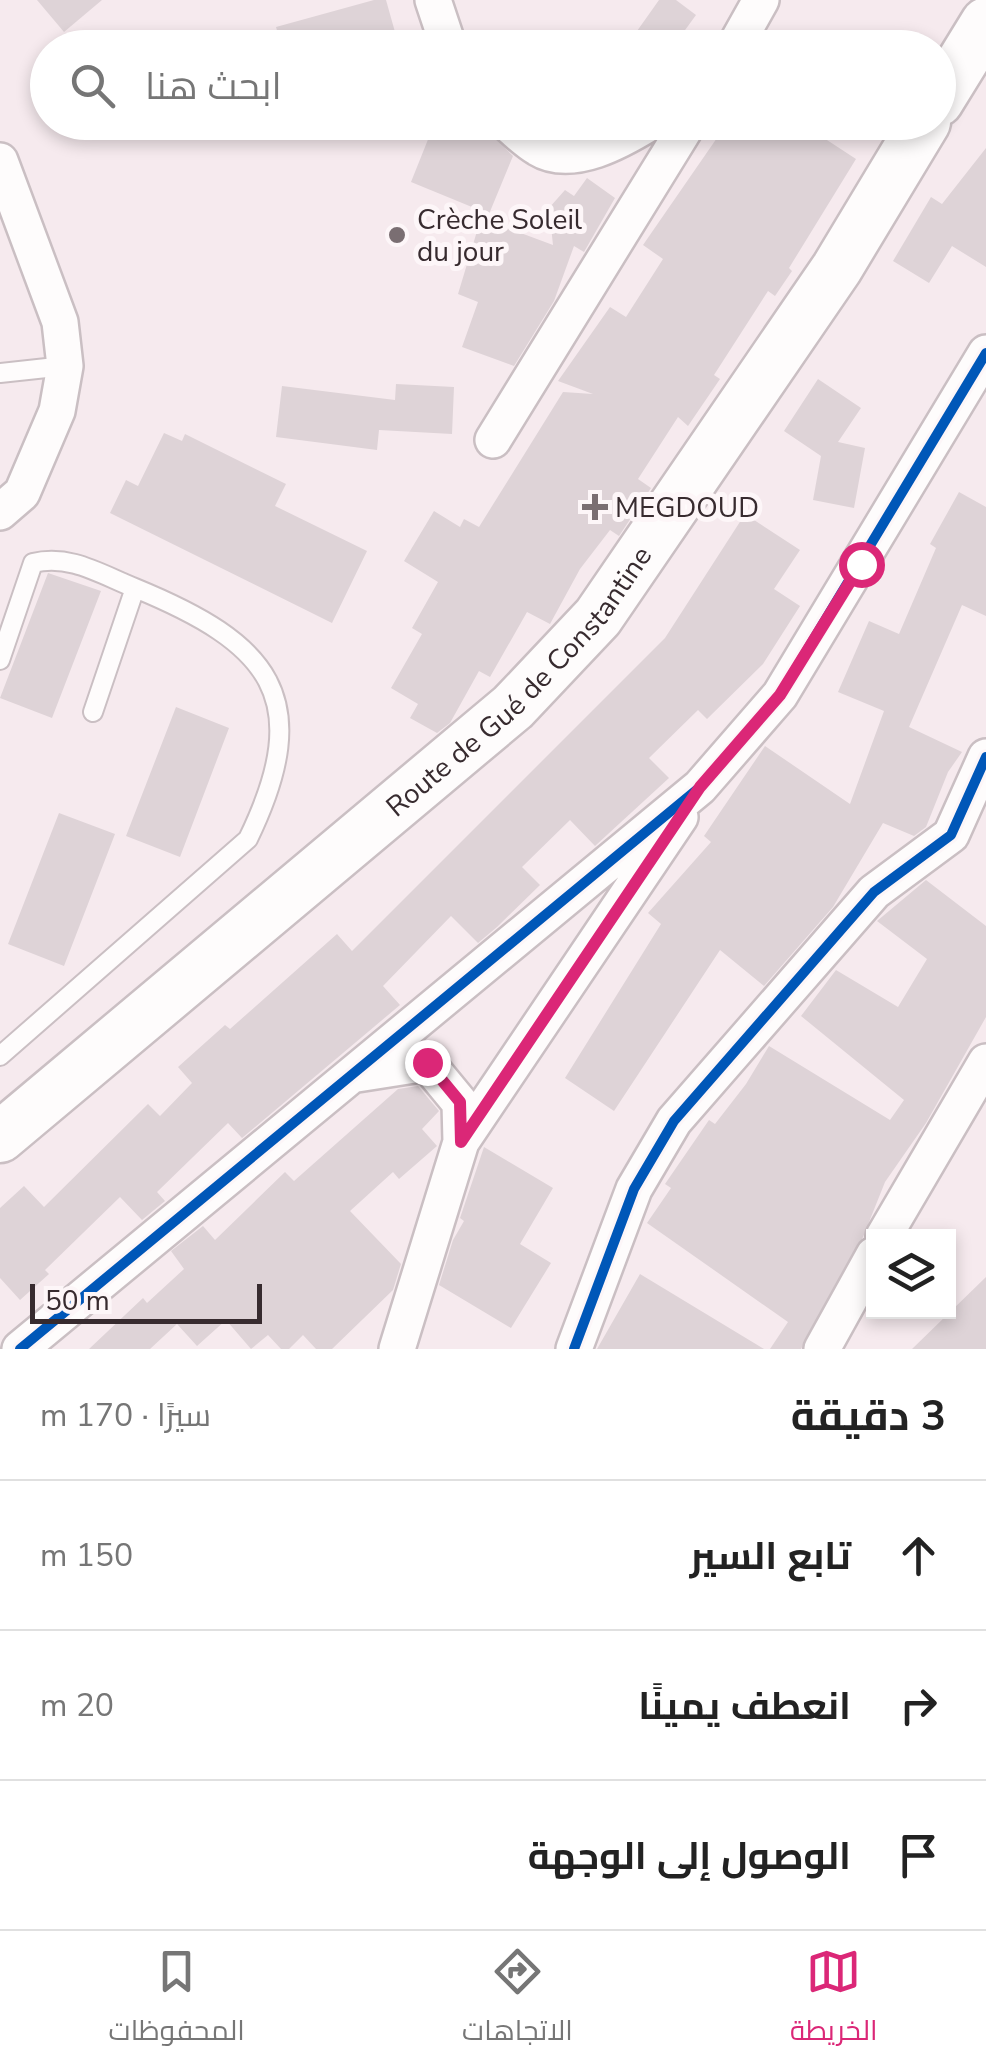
<!DOCTYPE html>
<html lang="ar">
<head>
<meta charset="utf-8">
<style>
  :root { --surface:#fff; --page:#f2f2f2; --text:#222; --muted:#767676; --line:#e0e0e0; --accent:#db2777 }
  body { margin:0; font-family:"Nunito Sans",Cairo,sans-serif; background:var(--page); color:var(--text); direction:rtl }
  .controls { position:absolute; right:30px; bottom:30px; display:grid; overflow:hidden; border-radius:0px; box-shadow:0 5px 15px #0003 }
  .controls button { width:90px; height:90px; display:grid; place-items:center; padding:0; border:0; border-bottom:2px solid var(--line); background:var(--surface); color:var(--text); font:50px sans-serif }
  .scale { position:absolute; left:30px; bottom:25px; width:232px; box-sizing:border-box; padding-left:10px; border:5px solid #372b2f; border-top:0; font-size:28px; line-height:35px; white-space:nowrap; color:#372b2f; -webkit-text-stroke:8px #fdf6f8; paint-order:stroke }
  .stop { position:absolute; width:30px; height:30px; margin:-22px; border:8px solid #db2777; border-radius:50%; background:#fff }
  .stop.end { background:#db2777; border-color:#fff; box-shadow:0 2px 10px #0008 }
  .list { margin:0; padding:0; list-style:none }
  h2 { display:flex; justify-content:space-between; align-items:center; height:130px; margin:0; padding:0 40px; font-size:42px }
  h2 small { font-size:32px; font-weight:400; color:var(--muted) }
  .list li { display:grid; grid-template-columns:65px 1fr auto; gap:30px; align-items:center; box-sizing:border-box; height:150px; padding:0 40px; border-top:2px solid var(--line) }
  .list b { display:block; font-size:38px; white-space:nowrap }
  .list em { font-size:32px; font-style:normal; color:var(--muted) }
  .icon { flex:none; width:55px; height:55px; fill:none; stroke:currentColor; stroke-width:2; stroke-linecap:round; stroke-linejoin:round }
  .map { position:relative; flex:none; width:986px; height:1349px; overflow:hidden; direction:ltr }
  .search { position:absolute; background:var(--surface); box-shadow:0 5px 15px #0003; left:30px; right:30px; top:30px; height:110px; display:flex; align-items:center; gap:25px; box-sizing:border-box; padding:0 35px; border-radius:55px; color:var(--muted); font-size:38px }
  .sheet { height:580px; background:var(--surface) }
  nav { display:flex; justify-content:space-around; align-items:center; box-sizing:border-box; height:140px; border-top:2px solid var(--line); background:var(--surface); font-size:28px; color:var(--muted) }
  nav a { display:grid; justify-items:center; gap:5px }
  nav .on { color:var(--accent) }
  .map>svg:first-child { display:block }
  .building { fill:#ded3d7 }
  .lines { fill:none; stroke-linecap:round; stroke-linejoin:round }
  .service-casing { stroke:#cabfc3; stroke-width:22 }
  .minor-casing { stroke:#cabfc3; stroke-width:40 }
  .secondary-casing { stroke:#cabfc3; stroke-width:55 }
  .service { stroke:#fefcfc; stroke-width:18 }
  .minor { stroke:#fefcfc; stroke-width:35 }
  .secondary { stroke:#fefcfc; stroke-width:50 }
  .cycleway-casing { stroke:#fdf6f8; stroke-width:16 }
  .cycleway { stroke:#0057b8; stroke-width:10 }
  .route { stroke:#db2777; stroke-width:12 }
  .poi-dot { fill:#7a6e72; stroke:#fdf6f8; stroke-width:4 }
  .labels { text-anchor:middle; stroke-width:10; stroke-linejoin:round; paint-order:stroke }
  .poi-label { font-size:28px; fill:#372b2f; stroke:#fdf6f8; text-anchor:start }
  .street-label { font-size:28px; fill:#372b2f; stroke:#fdf6f8 }
</style>
</head>
<body>
<div class="map">
<svg width="986" height="1349" viewBox="0 0 986 1349">
  <rect width="100%" height="100%" fill="#f6eaee"/>
  <!-- building -->
  <path class="building" d="M 37,0 L 102,0 L 64,32 Z
    M 374,0 L 386,0 L 395,32 L 336,48 L 282,48 L 276,27 Z
    M 659,0 L 676,0 L 696,15 L 672,48 L 625,48 Z
    M 435,122 L 467,122 L 487,131 L 513,156 L 489,214 L 411,182 Z
    M 728,122 L 776,122 L 796,137 L 804,125 L 856,159 L 789,268 L 792,271 L 775,296 L 768,291 L 714,375 L 720,379 L 688,426 L 678,417 L 638,479 L 651,488 L 619,536 L 610,530 L 580,569 L 550,624 L 527,612 L 490,677 L 479,671 L 450,723 L 437,733 L 410,718 L 418,704 L 391,688 L 422,634 L 412,628 L 438,582 L 404,561 L 434,511 L 460,527 L 464,519 L 479,527 L 563,392 L 593,394 L 558,381 L 610,307 L 626,317 L 663,259 L 643,245 Z
    M 986,148 L 986,267 L 952,246 L 929,283 L 893,261 L 931,197 L 942,204 Z
    M 587,178 L 615,198 L 584,252 L 574,246 L 554,301 L 514,366 L 462,347 L 478,302 L 458,294 L 481,218 L 553,245 L 549,208 L 565,190 L 574,196 Z
    M 818,379 L 861,408 L 838,442 L 865,448 L 854,508 L 813,500 L 821,456 L 784,431 Z
    M 396,384 L 454,387 L 452,434 L 379,430 L 377,450 L 276,437 L 282,386 L 395,400 Z
    M 164,433 L 182,441 L 185,434 L 286,484 L 275,506 L 367,551 L 332,623 L 110,513 L 126,480 L 138,486 Z
    M 959,492 L 986,507 L 986,616 L 962,605 L 909,727 L 962,752 L 948,772 L 926,827 L 914,836 L 883,823 L 833,907 L 764,986 L 720,950 L 614,1111 L 565,1078 L 661,924 L 648,913 L 711,842 L 704,836 L 765,746 L 850,804 L 884,711 L 838,692 L 869,621 L 899,634 L 936,548 L 930,544 Z
    M 745,514 L 800,550 L 774,589 L 800,606 L 763,664 L 707,719 L 698,710 L 649,758 L 669,778 L 595,846 L 570,820 L 522,867 L 540,885 L 497,927 L 478,943 L 451,916 L 383,986 L 400,1005 L 242,1138 L 228,1123 L 157,1192 L 165,1201 L 142,1220 L 120,1197 L 45,1270 L 49,1274 L 20,1300 L 0,1278 L 0,1208 L 24,1186 L 44,1207 L 148,1104 L 160,1116 L 192,1083 L 178,1067 L 225,1025 L 230,1029 L 337,934 L 352,951 L 665,638 Z
    M 48,573 L 101,591 L 52,718 L 0,698 Z
    M 176,707 L 229,728 L 180,857 L 126,836 Z
    M 59,813 L 115,834 L 64,966 L 8,944 Z
    M 926,880 L 986,926 L 986,1017 L 926,1123 L 885,1182 L 863,1237 L 801,1349 L 770,1349 L 788,1322 L 647,1223 L 671,1188 L 665,1184 L 709,1120 L 715,1124 L 746,1084 L 769,1046 L 890,1120 L 904,1100 L 801,1016 L 836,970 L 898,1007 L 927,959 L 877,921 Z
    M 418,1086 L 439,1111 L 422,1129 L 437,1146 L 399,1179 L 393,1172 L 350,1211 L 401,1264 L 393,1290 L 332,1349 L 316,1349 L 303,1335 L 289,1349 L 281,1349 L 268,1335 L 251,1349 L 226,1320 L 197,1346 L 177,1324 L 150,1349 L 89,1349 L 143,1298 L 147,1303 L 184,1269 L 171,1251 L 194,1233 L 203,1226 L 215,1240 L 285,1172 L 294,1181 L 398,1089 Z
    M 484,1147 L 553,1188 L 520,1244 L 551,1263 L 511,1328 L 439,1285 L 453,1240 L 464,1221 L 460,1218 Z
    M 640,1274 L 764,1349 L 597,1349 Z
    M 986,1277 L 986,1349 L 912,1349 Z"/>
  <g class="lines">
    <!-- service casing -->
    <g class="service-casing">
      <path id="service" d="M 0,373 L 65,366
        M 0,660 L 33,563 C 70,554 100,574 135,588 C 269,643 317,697 248,839 L 0,1056
        M 93,712 L 135,588"/>
    </g>
    <!-- minor casing -->
    <g class="minor-casing">
      <path id="minor" d="M 433,0 L 449,48
        M 734,48 L 761,0
        M 506,122 C 516,131 526,141 538,148 C 572,169 622,140 651,122
        M 0,161 L 60,322 L 65,366 L 57,411 L 22,493 L 0,512
        M 493,440 L 689,122
        M 357,1074 L 427,1063 L 460,1103 L 461,1142 L 397,1349
        M 461,1142 L 680,817
        M 884,1236 L 986,1062
        M 20,1349 L 700,787 L 780,695 L 986,353
        M 574,1349 L 634,1189 L 674,1121 L 874,892 L 951,835 L 986,757
        M 822,1349 L 874,1255"/>
    </g>
    <!-- secondary casing -->
    <g class="secondary-casing">
      <g id="secondary">
        <path d="M 938,101 L 986,23"/>
        <path id="s1" d="M 0,1137 L 513,707 L 598,617 L 837,268 L 925,122"/>
      </g>
    </g>
    <!-- service -->
    <use href="#service" class="service"/>
    <!-- minor -->
    <use href="#minor" class="minor"/>
    <!-- secondary -->
    <use href="#secondary" class="secondary"/>
    <!-- cycleway casing -->
    <g class="cycleway-casing">
      <path id="cycleway" d="M 20,1349 L 700,787 L 780,695 L 986,353
        M 574,1349 L 634,1189 L 674,1121 L 874,892 L 951,835 L 986,757"/>
    </g>
    <!-- cycleway -->
    <use href="#cycleway" class="cycleway"/>
  </g>
  <g class="lines">
    <!-- route -->
    <path class="route" d="M 427,1062 L 460,1102 L 461,1142 L 700,787 L 780,695 L 861,564"/>
  </g>
  <!-- markers -->
  <g class="poi-dot">
    <circle cx="397" cy="235" r="10"/>
    <path d="M590 492h10v10h10v10h-10v10h-10v-10h-10v-10h10z"/>
  </g>
  <g class="labels">
    <!-- poi labels -->
    <g class="poi-label">
      <text x="417" y="229">Crèche Soleil<tspan x="417" dy="32">du jour</tspan></text>
      <text x="615" y="517">MEGDOUD</text>
    </g>
    <!-- street labels -->
    <g class="street-label">
      <text dy="10" stroke="none"><textPath href="#s1" startOffset="692">Route de Gué de Constantine</textPath></text>
    </g>
  </g>
</svg>
<div class="controls">
<button><svg class="icon" aria-label="layers" viewBox="0 0 24 24"><path d="M12 4l9 5-9 5-9-5zM3 14l9 5 9-5"/></svg></button>
</div>
<div class="scale">50 m</div>
<div class="stop" style="left:861px;top:564px"></div>
<div class="stop end" style="left:427px;top:1062px"></div>
<div class="search"><svg class="icon" aria-label="search" viewBox="0 0 24 24"><circle cx="10" cy="10" r="6"/><path d="M15 15l6 6"/></svg>ابحث هنا</div>
</div>
<section class="sheet">
<h2>3 دقيقة<small>سيرًا · 170 m</small></h2>
<ul class="list">
<li><svg class="icon" aria-label="ahead" viewBox="0 0 24 24"><path d="M12 20V5M6 11l6-6 6 6"/></svg><div><b>تابع السير</b></div><em>150 m</em></li>
<li><svg class="icon" aria-label="right" viewBox="0 0 24 24"><path d="M7 20v-9h11M14 6l5 5-5 5"/></svg><div><b>انعطف يمينًا</b></div><em>20 m</em></li>
<li><svg class="icon" aria-label="arrive" viewBox="0 0 24 24"><path d="M6 21V4h12l-3 4 3 4H6"/></svg><div><b>الوصول إلى الوجهة</b></div></li>
</ul>
</section>
<nav>
<a class="on"><svg class="icon" aria-label="map" viewBox="0 0 24 24"><path d="M3 6l6-2 6 2 6-2v14l-6 2-6-2-6 2zM9 4v14M15 6v14"/></svg>الخريطة</a>
<a><svg class="icon" aria-label="directions" viewBox="0 0 24 24"><path d="M12 3l9 9-9 9-9-9zM9 14v-3h6M13 9l2 2-2 2"/></svg>الاتجاهات</a>
<a><svg class="icon" aria-label="saved" viewBox="0 0 24 24"><path d="M7 4h10v16l-5-4-5 4z"/></svg>المحفوظات</a>
</nav>
</body>
</html>
